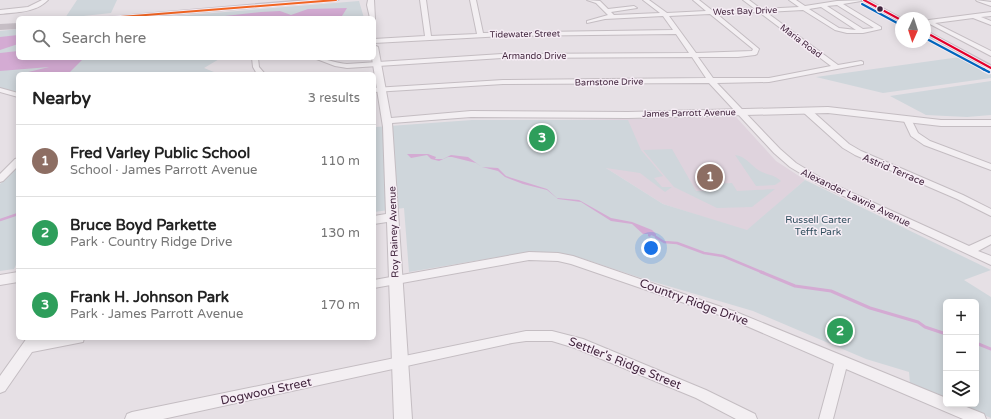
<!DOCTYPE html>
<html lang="en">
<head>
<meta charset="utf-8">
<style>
  :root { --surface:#fff; --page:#f6f6f6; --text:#222; --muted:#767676; --line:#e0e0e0; --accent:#db2777 }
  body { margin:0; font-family:"Varela Round",sans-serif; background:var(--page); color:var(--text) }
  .controls { position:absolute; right:12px; bottom:12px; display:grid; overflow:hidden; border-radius:6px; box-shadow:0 2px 10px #0003 }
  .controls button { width:36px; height:36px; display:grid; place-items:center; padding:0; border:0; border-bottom:1px solid var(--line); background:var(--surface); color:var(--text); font:20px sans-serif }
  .compass { position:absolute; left:895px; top:12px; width:36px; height:36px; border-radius:50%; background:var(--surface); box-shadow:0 2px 10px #0003; rotate:183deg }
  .you { position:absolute; left:651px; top:248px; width:14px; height:14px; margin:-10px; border:3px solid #fff; border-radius:50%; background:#1a73e8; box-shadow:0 0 0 6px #1a73e833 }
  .badge { display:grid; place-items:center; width:26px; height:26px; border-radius:50%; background:var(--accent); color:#fff; font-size:13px; font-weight:700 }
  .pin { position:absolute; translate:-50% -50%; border:2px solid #fff; box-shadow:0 1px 4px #0006 }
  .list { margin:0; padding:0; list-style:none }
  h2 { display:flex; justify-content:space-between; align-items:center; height:52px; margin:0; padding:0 16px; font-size:17px }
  h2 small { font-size:13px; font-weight:400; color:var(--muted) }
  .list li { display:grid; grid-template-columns:26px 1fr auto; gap:12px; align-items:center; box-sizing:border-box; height:72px; padding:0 16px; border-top:1px solid var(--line) }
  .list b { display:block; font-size:15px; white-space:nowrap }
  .list p { margin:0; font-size:13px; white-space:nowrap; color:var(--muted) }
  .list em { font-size:13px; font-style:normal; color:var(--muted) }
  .icon { flex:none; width:22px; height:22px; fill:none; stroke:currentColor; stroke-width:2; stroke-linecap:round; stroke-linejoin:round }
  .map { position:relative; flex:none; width:991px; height:419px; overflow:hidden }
  .search { position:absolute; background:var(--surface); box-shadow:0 2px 10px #0003; left:16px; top:16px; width:360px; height:44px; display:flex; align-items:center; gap:10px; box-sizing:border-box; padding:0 14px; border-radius:6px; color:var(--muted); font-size:15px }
  .panel { position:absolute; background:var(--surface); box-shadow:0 2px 10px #0003; left:16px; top:72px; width:360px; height:268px; border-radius:6px }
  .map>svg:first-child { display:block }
  .built { fill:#dfd3dd }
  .green { fill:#cfd6db }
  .water { fill:#d4abd3 }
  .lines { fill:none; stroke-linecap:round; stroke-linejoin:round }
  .stream-far1 { stroke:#d4abd3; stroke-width:2.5 }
  .stream { stroke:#d4abd3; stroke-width:3 }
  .minor-casing { stroke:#c4bdc2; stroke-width:2 }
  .tertiary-casing { stroke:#c4bdc2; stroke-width:2 }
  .minor { fill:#f3eff2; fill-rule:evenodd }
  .tertiary { fill:#f3eff2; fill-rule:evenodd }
  .secondary { fill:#c6bec5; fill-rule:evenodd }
  .bus-1-casing { stroke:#f6edf5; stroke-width:4 }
  .bus-2-casing { stroke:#f6edf5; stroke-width:4 }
  .bus-3-far1-casing { stroke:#f6edf5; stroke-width:4 }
  .bus-3-casing { stroke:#f6edf5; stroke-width:5 }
  .bus-1 { stroke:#f26522; stroke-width:2 }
  .bus-2 { stroke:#e4002b; stroke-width:2 }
  .bus-3-far1 { stroke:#0065bd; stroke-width:2 }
  .bus-3 { stroke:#0065bd; stroke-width:2.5 }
  .bus-dot { fill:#41253d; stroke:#f6edf5; stroke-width:1.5 }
  .labels { text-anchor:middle; stroke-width:3; stroke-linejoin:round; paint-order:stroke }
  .far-street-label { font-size:9px; fill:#41253d; stroke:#f6edf5 }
  .street-label { font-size:10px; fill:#41253d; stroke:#f6edf5 }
  .park-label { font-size:10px; fill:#314f5e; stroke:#f6edf5 }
  .near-street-label { font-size:12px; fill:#41253d; stroke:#f6edf5 }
</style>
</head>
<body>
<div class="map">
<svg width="991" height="419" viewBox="0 0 991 419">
  <rect width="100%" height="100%" fill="#e6e0e5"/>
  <!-- built -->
  <path class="built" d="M 736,117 L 776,161 L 805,180 L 747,231 L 663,204 L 606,168 L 570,163 L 561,120 Z"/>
  <!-- green -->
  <path class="green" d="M 77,0 L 117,0 L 111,13 L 65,18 Z
    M 359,1 L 364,18 L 152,18 Z
    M 18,29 L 18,58 L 221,58 L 204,68 L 219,74 L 18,74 L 18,92 L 0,88 L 0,31 Z
    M 960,57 L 991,74 L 991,78 L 883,93 L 816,77 Z
    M 991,81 L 991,115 L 967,117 L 926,115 L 890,96 Z
    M 374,113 L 376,127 L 472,120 L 628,120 L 641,150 L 663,176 L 654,178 L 662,187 L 672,187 L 665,192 L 640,173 L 606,168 L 663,204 L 747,230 L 805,180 L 991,270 L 964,280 L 991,297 L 991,418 L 957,404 L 976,404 L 976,302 L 946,302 L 946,399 L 910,384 L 909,372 L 866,359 L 753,311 L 644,279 L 578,257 L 558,253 L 528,252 L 409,272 L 404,208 L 374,212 Z
    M 672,149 L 696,191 L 712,191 L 708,184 L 732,183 L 737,191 L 775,189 L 752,207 L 717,208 L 674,187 L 643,150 Z
    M 735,155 C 746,156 751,166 760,171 C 767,175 775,175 781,181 L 775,185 L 756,186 Z
    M 18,166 L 18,261 L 14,269 L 0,271 L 0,184 Z"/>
  <!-- water -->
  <path class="water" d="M 347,8 L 342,16 L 296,18 L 291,16 L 281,18 L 207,18 L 261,12 L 280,11 L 291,15 L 308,9 Z
    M 18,35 L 18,44 L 0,50 L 0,37 Z
    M 18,51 L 18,58 L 84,58 L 68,74 L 20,74 L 49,67 L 0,71 L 0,53 Z
    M 407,154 L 428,154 L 436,157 L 435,159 L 443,159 L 451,155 L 468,157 L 482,167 L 498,168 L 506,176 L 547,189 L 557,198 L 579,200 L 611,218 L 632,222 L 652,230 L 656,234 L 656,237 L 651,235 L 650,237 L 648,236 L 648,234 L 643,234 L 632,224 L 611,221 L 581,202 L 558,199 L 547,190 L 523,184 L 505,177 L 498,171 L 482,167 L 476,163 L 452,157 L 448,157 L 439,161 L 431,159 L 427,155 L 411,158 Z"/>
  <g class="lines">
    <!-- stream-far1 -->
    <path class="stream-far1" d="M 0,220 L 18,214
      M 656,237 L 664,242 L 677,243 L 704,253 L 723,256 L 764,273"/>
    <!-- stream -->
    <path class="stream" d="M 761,272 L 795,286 L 831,291 L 870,308 L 918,322 L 925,327 L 946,334
      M 976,343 L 991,349"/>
    <!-- minor casing -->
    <g class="minor-casing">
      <path id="minor" d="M 42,0 L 48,0 C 35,13 17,12 0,14 L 0,10 L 28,7 Z
        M 420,0 L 426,0 L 431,36 L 477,34 L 470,0 L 476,0 L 483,33 L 673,30 L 663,16 L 605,19 L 587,23 L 587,21 L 608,15 L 596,3 L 587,0 L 600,1 L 608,9 L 634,6 L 637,8 L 611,12 L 614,15 L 660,13 L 643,0 L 649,0 L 667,13 L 706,11 L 693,0 L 699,0 L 713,11 L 755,9 L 743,0 L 749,0 L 761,9 L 799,7 L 789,0 L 796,0 L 805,6 L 837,1 L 867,0 L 843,4 L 881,27 L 881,29 L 863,33 L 847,33 L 835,30 L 803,10 L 766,12 L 838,65 L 861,61 L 863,62 L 863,64 L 769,82 L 717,83 L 780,149 L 796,163 L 826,181 L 969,246 L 991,236 L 991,244 L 978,251 L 991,256 L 991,265 L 820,185 L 790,167 L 774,153 L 709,83 L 503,84 L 374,92 L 374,88 L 503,80 L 706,78 L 692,57 L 502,58 L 347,68 L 335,66 L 314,58 C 325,58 335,63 347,64 L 502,54 L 689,53 L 676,34 L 504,36 L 374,43 L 374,39 L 425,36 ZM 837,5 L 874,28 L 863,29 L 827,6 ZM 821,7 L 856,30 L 839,28 L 809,9 ZM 759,12 L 831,66 L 769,78 L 713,78 L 698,57 L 738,57 L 755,55 L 757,54 L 759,49 L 717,14 ZM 710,14 L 753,49 L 752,51 L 696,53 L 669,16 Z
        M 976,0 L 991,2 L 991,6 L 977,1 Z
        M 991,12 L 991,16 L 981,17 L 991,21 L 991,25 L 973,18 L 935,23 L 991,51 L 991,56 L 926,22 L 929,20 Z
        M 252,58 L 258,58 L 259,67 L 265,74 L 257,74 L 253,67 Z
        M 0,88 L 18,93 L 18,97 L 0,92 Z
        M 804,109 L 810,109 L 849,144 L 861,151 L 963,195 L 991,209 L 991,216 L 957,199 L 855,155 L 843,148 L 804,113 Z
        M 904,117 L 910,117 L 918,133 L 930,141 L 991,164 L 991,170 L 924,145 L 911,136 L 903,119 Z
        M 18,158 L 18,166 L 3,181 L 0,182 L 0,174 L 15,159 Z
        M 529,252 L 558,253 L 573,256 L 736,312 L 946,398 L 946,404 L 959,404 L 984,414 L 986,419 L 963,419 L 846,369 L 833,419 L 819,419 L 834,364 L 728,318 L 571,264 L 558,261 L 529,260 L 374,288 L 374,280 Z
        M 526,331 L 552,331 L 583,339 L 706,390 L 755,414 L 757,419 L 736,419 L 696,398 L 575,348 L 552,341 L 526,341 L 512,343 L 163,419 L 125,419 L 127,414 L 132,412 Z
        M 27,338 L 40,338 L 40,340 L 49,338 L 84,338 L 83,342 L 78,343 L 32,352 L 5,391 L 0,393 L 0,376 Z"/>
    </g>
    <!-- tertiary casing -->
    <g class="tertiary-casing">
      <path id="tertiary" d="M 368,0 L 374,0 L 375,19 L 370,18 L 367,5 Z
        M 374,45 L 378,47 L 391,118 L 471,111 L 628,112 L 828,107 L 941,120 L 991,120 L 991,126 L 941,126 L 828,113 L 628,118 L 471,117 L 392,123 L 412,419 L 394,419 L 387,222 L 374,224 L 374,216 L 386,214 L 383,127 L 372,58 L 374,58 Z
        M 18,272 L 18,282 L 0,285 L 0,275 Z"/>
    </g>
    <!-- minor -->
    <use href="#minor" class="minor"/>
    <!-- tertiary -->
    <use href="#tertiary" class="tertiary"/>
    <!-- secondary -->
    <path class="secondary" d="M 293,0 L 340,0 L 336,2 L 136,18 L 104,18 L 108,16 Z
      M 860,0 L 870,0 L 903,18 L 901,18 L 901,22 L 898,22 Z
      M 18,23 L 18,29 L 0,30 L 0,24 Z
      M 925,29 L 991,64 L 991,71 L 925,35 Z"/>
    <!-- bus-1 casing -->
    <g class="bus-1-casing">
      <path id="bus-1" d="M 108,18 L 336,0"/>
    </g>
    <!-- bus-2 casing -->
    <g class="bus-2-casing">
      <path id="bus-2" d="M 864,0 L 901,20
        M 925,32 L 991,68"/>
    </g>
    <!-- bus-3-far1 casing -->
    <g class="bus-3-far1-casing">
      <path id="bus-3-far1" d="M 862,4 L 899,24
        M 925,38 L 985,70"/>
    </g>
    <!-- bus-3 casing -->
    <g class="bus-3-casing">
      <path id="bus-3" d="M 983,69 L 989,72"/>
    </g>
    <!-- bus-1 -->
    <use href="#bus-1" class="bus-1"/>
    <!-- bus-2 -->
    <use href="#bus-2" class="bus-2"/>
    <!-- bus-3-far1 -->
    <use href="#bus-3-far1" class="bus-3-far1"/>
    <!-- bus-3 -->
    <use href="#bus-3" class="bus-3"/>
  </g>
  <!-- markers -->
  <circle class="bus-dot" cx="880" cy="9" r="3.5"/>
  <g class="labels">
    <!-- far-street labels -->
    <g class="far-street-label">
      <text transform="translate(745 11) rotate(-2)" y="3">West Bay Drive</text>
      <text transform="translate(525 34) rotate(-1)" y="3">Tidewater Street</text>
      <text transform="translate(801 41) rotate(37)" y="3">Maria Road</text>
      <text x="534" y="59">Armando Drive</text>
      <text transform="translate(609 82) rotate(-1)" y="3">Barnstone Drive</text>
      <text transform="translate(689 113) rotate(-1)" y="3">James Parrott Avenue</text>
    </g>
    <!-- street labels -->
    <g class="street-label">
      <text transform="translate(894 169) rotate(23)" y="4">Astrid Terrace</text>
      <text transform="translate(856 197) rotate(26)" y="4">Alexander Lawrie Avenue</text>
      <text transform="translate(393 232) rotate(-92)" y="4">Roy Rainey Avenue</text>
    </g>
    <!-- park labels -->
    <g class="park-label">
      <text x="818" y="223">Russell Carter<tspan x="818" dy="12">Tefft Park</tspan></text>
    </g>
    <!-- near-street labels -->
    <g class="near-street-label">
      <text transform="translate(694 302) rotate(20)" y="4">Country Ridge Drive</text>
      <text transform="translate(625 363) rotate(22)" y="4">Settler's Ridge Street</text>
      <text transform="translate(266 391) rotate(-12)" y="4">Dogwood Street</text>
    </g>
  </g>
</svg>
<div class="controls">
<button>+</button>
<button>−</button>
<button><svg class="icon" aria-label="layers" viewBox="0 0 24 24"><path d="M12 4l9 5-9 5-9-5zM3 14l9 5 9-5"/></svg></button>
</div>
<svg class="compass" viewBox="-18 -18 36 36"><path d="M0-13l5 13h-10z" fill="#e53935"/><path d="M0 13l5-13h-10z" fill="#767676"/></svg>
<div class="you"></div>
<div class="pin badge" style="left:710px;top:177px;background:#8d6e63">1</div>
<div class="pin badge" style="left:840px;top:331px;background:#2e9e5b">2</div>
<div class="pin badge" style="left:542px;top:138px;background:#2e9e5b">3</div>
<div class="search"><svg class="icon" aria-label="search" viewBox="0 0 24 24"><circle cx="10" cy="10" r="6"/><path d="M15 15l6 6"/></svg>Search here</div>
<section class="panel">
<h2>Nearby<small>3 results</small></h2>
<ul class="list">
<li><span class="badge" style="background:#8d6e63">1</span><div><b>Fred Varley Public School</b><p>School · James Parrott Avenue</p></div><em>110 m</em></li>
<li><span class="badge" style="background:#2e9e5b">2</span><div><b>Bruce Boyd Parkette</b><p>Park · Country Ridge Drive</p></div><em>130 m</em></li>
<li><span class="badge" style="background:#2e9e5b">3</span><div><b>Frank H. Johnson Park</b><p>Park · James Parrott Avenue</p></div><em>170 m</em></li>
</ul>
</section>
</div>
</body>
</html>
